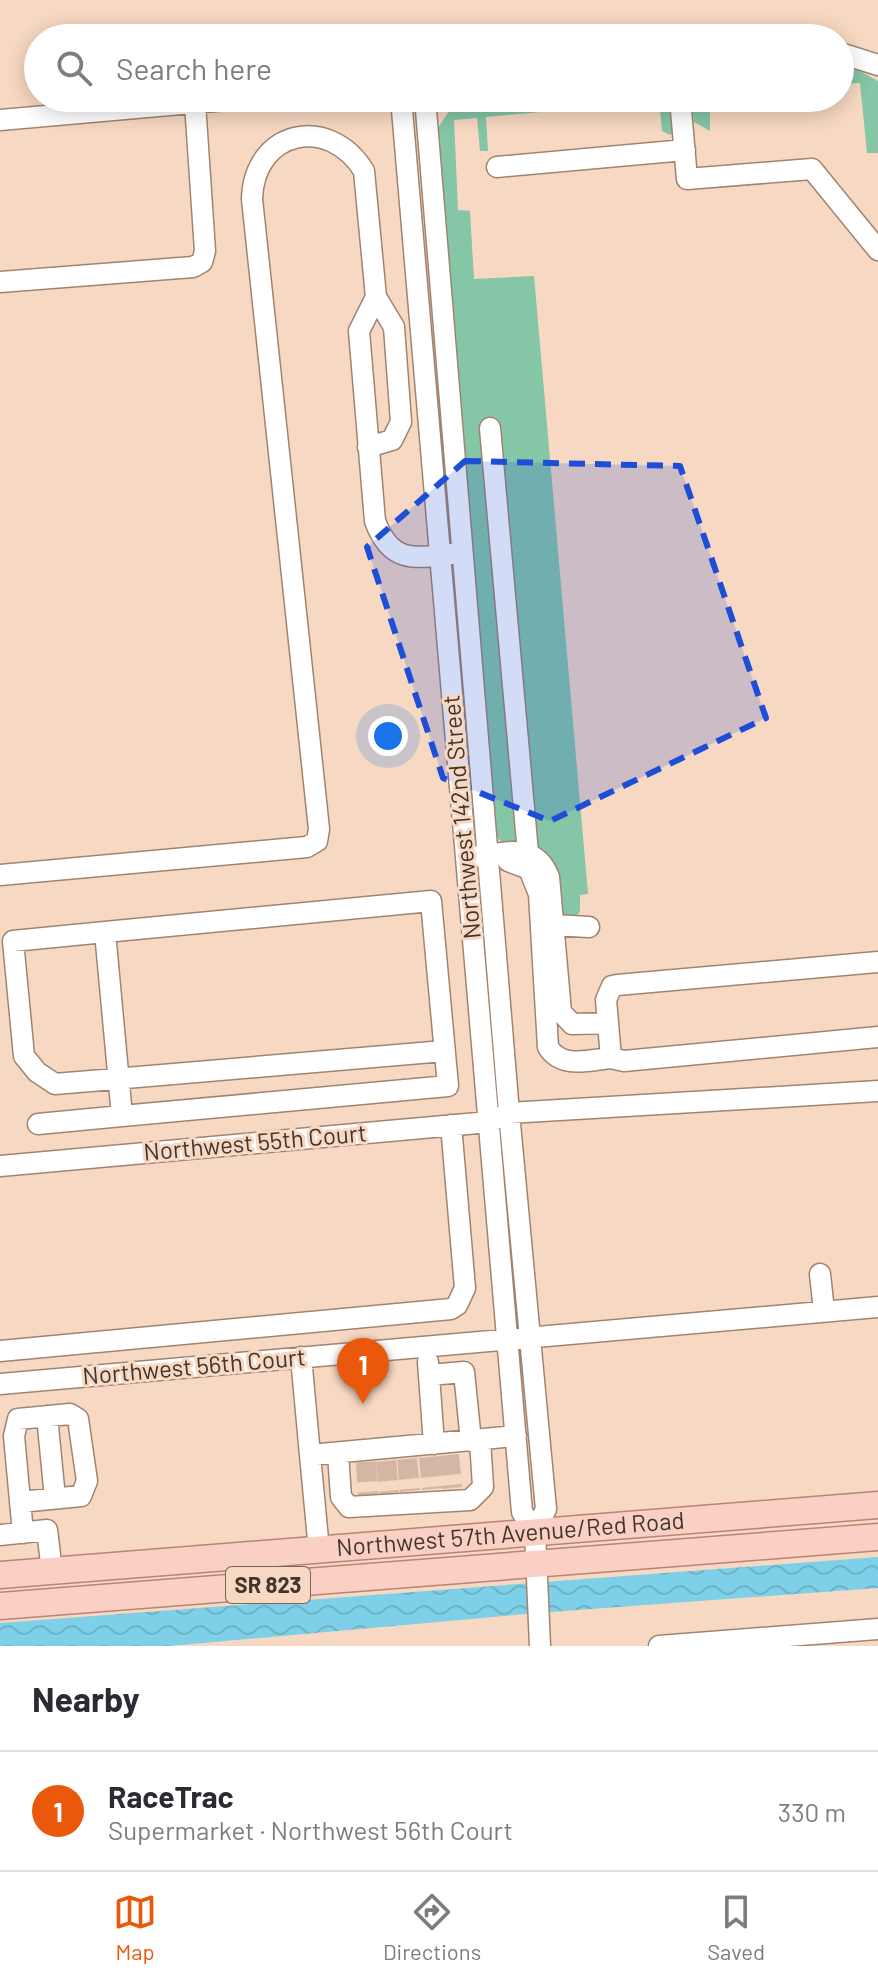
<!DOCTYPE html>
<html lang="en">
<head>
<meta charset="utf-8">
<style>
  :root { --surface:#fff; --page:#f7f7f7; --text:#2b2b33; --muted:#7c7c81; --line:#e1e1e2; --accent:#ea580c }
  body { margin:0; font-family:Barlow,sans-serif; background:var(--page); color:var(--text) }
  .you { position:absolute; left:388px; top:736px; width:28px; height:28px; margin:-20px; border:6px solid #fff; border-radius:50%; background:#1a73e8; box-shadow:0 0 0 12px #1a73e833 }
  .badge { display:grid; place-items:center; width:52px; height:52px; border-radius:50%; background:var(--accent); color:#fff; font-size:26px; font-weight:700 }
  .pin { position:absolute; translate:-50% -66px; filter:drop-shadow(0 2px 4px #0008) }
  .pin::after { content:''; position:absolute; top:42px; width:28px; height:24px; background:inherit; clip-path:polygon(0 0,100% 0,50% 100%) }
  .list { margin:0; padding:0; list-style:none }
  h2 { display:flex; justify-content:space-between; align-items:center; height:104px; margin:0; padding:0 32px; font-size:34px }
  h2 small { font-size:26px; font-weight:400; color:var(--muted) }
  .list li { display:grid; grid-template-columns:52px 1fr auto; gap:24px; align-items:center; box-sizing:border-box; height:120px; padding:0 32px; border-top:2px solid var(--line) }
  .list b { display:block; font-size:30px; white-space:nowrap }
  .list p { margin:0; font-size:26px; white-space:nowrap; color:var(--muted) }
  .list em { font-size:26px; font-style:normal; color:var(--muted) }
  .icon { flex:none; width:44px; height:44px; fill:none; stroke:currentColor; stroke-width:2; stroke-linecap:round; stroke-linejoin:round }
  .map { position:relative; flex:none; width:878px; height:1646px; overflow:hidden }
  .search { position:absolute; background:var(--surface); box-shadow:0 4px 20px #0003; left:24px; right:24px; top:24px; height:88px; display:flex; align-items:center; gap:20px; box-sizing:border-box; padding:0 28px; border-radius:44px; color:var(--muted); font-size:30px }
  .sheet { height:224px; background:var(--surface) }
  nav { display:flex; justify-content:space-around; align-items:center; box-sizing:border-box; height:112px; border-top:2px solid var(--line); background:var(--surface); font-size:22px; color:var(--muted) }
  nav a { display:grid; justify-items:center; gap:4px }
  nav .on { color:var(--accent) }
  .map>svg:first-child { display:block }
  .grass { fill:#85c6a6 }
  .water { fill:url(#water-waves) }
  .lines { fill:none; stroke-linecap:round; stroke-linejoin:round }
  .minor-tunnel { stroke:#d3b7a4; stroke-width:20; stroke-dasharray:20 10; stroke-linecap:butt }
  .minor-casing { stroke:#a18470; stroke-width:23 }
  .major-casing { stroke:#b78475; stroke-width:29 }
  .minor { stroke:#fff; stroke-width:20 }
  .major { stroke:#facfc4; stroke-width:26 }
  .marked { fill:#1d4ed8; fill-opacity:0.2; stroke:#1d4ed8; stroke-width:6; stroke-dasharray:16 10; stroke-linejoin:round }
  .labels { text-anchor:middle; stroke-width:6; stroke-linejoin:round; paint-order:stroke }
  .shield { fill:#f7d8c2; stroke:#786659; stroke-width:2 }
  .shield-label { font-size:22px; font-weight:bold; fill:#41352c }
  .street-label { font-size:24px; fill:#41352c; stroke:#f7d8c2 }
</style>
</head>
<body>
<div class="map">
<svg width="878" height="1646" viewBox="0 0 878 1646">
  <defs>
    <pattern id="water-waves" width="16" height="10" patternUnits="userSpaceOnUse" patternTransform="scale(2)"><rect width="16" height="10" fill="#7dd0e8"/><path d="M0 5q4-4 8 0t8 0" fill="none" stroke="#6db3c7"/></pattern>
  </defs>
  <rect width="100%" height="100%" fill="#f7d8c2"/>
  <!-- grass -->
  <path class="grass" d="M 840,65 L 858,70 L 878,81 L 878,153 L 867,153 L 860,83 L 840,84 Z
    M 479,98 L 671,98 L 673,133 L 670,135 L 662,131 L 659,101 L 486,117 L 488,151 L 480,151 L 477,118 L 454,120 L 458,210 L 470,211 L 474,279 L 534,276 L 588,894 L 580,895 L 580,911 L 576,918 L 561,914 L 524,843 L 503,843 L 496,837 L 436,131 L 449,111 Z
    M 691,98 L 710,98 L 710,131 L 694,122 Z"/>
  <!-- water -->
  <path class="water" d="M 878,1557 L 878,1588 L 537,1613 L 169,1646 L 0,1646 L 0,1623 Z"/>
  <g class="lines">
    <!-- minor-tunnel -->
    <path class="minor-tunnel" d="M 449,1455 L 452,1488
      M 429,1457 L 432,1489
      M 407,1459 L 410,1491
      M 386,1461 L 389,1493
      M 366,1462 L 368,1495"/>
    <!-- minor casing -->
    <g class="minor-casing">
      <path id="minor" d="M 840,53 L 878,65
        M 401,98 L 522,1512 L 535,1532
        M 425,98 L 509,1113 L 546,1509 L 535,1532 L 540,1646
        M 680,98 L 687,179 L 812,169 L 878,250
        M 0,120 L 249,98
        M 497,167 L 685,150
        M 0,282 L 193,267 L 202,262 L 205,251 L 195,103
        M 376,297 L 359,331 L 375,521 C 390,562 412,559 451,554
        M 490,428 L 528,853
        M 478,856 C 507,853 535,842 549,877 L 561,1012 L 572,1024 L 608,1023
        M 508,861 L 529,869 L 539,894 L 548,1047 C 561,1069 589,1060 611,1058
        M 0,875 L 307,847 L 317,841 L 319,829 L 252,199 C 254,130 329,114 364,171 L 376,297 L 394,327 L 401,422 L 392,440 L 368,447
        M 431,901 L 448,1086 L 122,1116 L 105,932 Z
        M 553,925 L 589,927
        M 105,932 L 13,941 L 24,1056 L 37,1072 L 55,1084 L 444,1051
        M 878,962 L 617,985 L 612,986 L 606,1000 L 611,1058 L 624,1061 L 878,1037
        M 38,1124 L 122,1116
        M 0,1166 L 489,1122 L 509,1113 L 878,1091
        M 820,1274 L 824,1311
        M 0,1351 L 451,1309 L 457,1305 L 465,1288 L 451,1125
        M 301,1357 L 310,1455 L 516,1436
        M 428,1362 L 434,1444
        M 429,1375 L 464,1372 L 471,1441
        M 0,1384 L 878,1307
        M 47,1416 L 55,1498
        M 338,1453 L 341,1497 L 349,1507 L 470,1500 L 483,1487 L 480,1440
        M 310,1455 L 319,1550
        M 20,1502 L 81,1496 L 87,1481 L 78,1419 L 70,1414 L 18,1419 L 14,1436 L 23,1533
        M 0,1535 L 47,1530 L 52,1571
        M 659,1646 L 878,1629"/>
    </g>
    <!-- major casing -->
    <g class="major-casing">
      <g id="major">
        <path id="s1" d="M 0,1575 L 878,1505"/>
        <path d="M 0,1606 L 878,1537"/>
      </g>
    </g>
    <!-- minor -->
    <use href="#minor" class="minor"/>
    <!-- major -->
    <use href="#major" class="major"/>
  </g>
  <!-- marked area -->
  <path class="marked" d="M 465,461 L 680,466 L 766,718 L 550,821 L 443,778 L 367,547 Z"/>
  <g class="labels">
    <!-- shield labels -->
    <rect class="shield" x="226" y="1567" width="84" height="36" rx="6"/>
    <g class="shield-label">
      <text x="268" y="1593">SR 823</text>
    </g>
    <!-- street labels -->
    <g class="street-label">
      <text transform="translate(462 817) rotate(-95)" y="8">Northwest 142nd Street</text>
      <text transform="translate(255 1143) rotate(-5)" y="8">Northwest 55th Court</text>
      <text transform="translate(194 1367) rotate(-5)" y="8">Northwest 56th Court</text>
      <text dy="8" stroke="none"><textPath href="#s1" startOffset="512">Northwest 57th Avenue/Red Road</textPath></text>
    </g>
  </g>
</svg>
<div class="you"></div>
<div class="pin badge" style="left:363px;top:1404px">1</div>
<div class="search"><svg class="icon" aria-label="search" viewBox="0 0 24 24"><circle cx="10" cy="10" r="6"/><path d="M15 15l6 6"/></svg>Search here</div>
</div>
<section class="sheet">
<h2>Nearby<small></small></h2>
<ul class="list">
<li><span class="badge">1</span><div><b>RaceTrac</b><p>Supermarket · Northwest 56th Court</p></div><em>330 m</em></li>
</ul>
</section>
<nav>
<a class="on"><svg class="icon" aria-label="map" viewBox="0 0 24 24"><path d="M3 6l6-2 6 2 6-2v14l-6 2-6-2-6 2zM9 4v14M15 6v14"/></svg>Map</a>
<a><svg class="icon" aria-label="directions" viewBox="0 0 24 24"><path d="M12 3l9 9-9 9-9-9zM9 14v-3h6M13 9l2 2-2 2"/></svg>Directions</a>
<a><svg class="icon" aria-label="saved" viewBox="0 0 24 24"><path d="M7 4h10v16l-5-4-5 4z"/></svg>Saved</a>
</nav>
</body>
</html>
